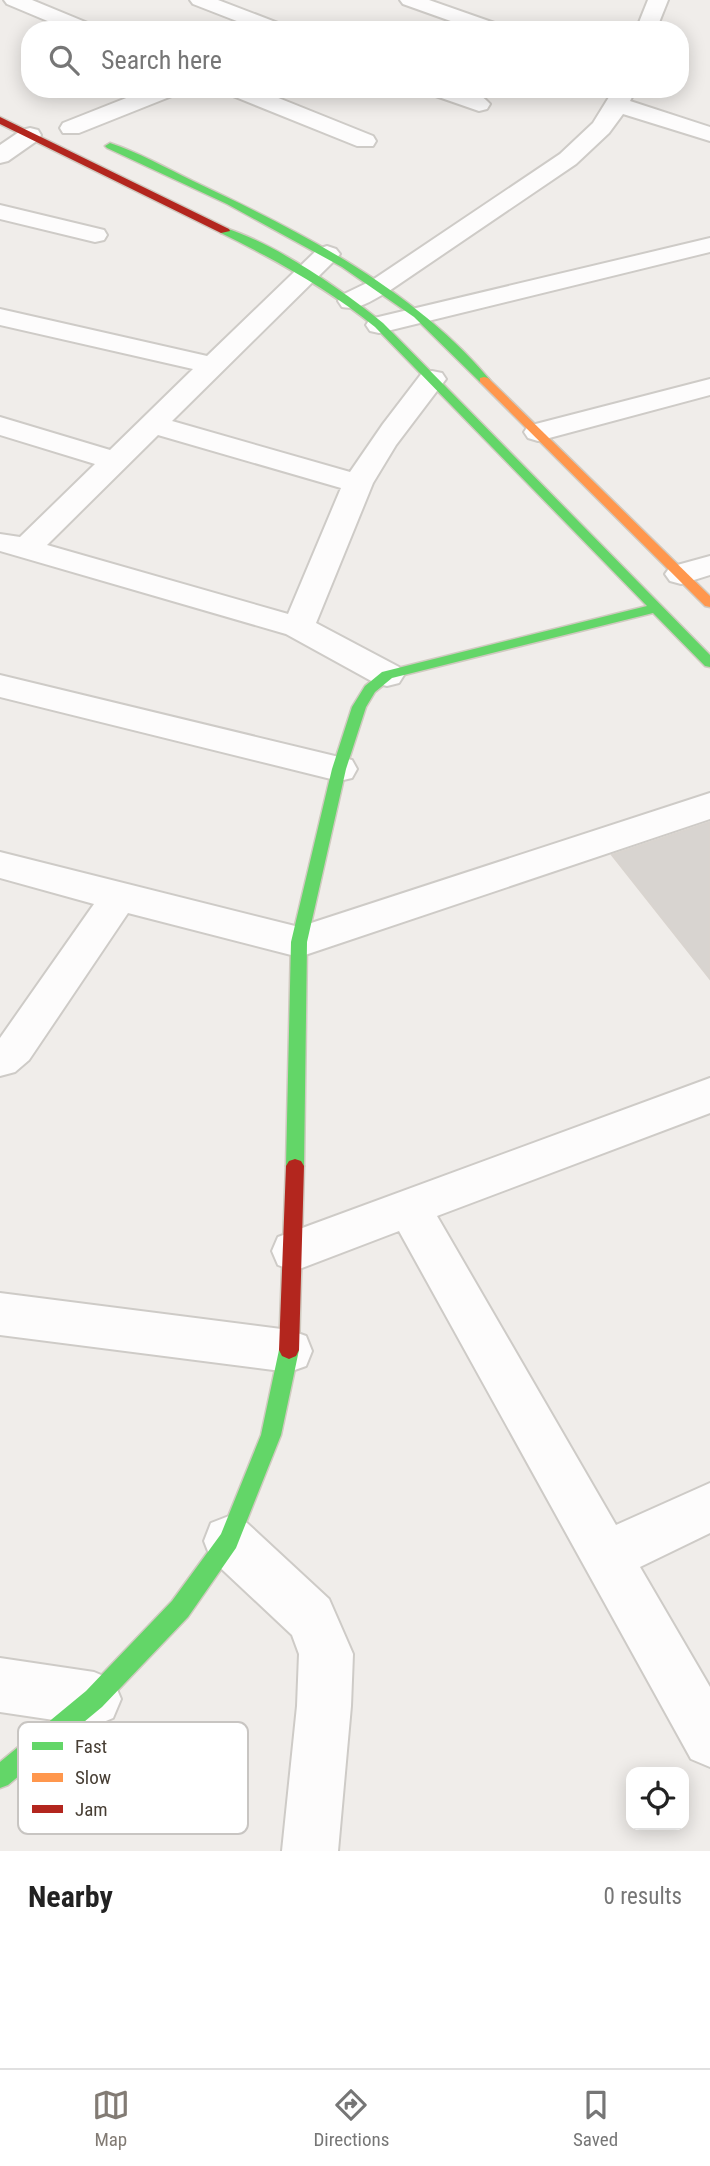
<!DOCTYPE html>
<html lang="en">
<head>
<meta charset="utf-8">
<style>
  :root { --surface:#fff; --page:#f2f2f2; --text:#222; --muted:#767676; --line:#e0e0e0; --accent:#827b74 }
  body { margin:0; font-family:"Roboto Condensed",sans-serif; background:var(--page); color:var(--text) }
  .controls { position:absolute; right:21px; bottom:21px; display:grid; overflow:hidden; border-radius:14px; box-shadow:0 4px 18px #0003 }
  .controls button { width:63px; height:63px; display:grid; place-items:center; padding:0; border:0; border-bottom:2px solid var(--line); background:var(--surface); color:var(--text); font:35px sans-serif }
  .list { margin:0; padding:0; list-style:none }
  h2 { display:flex; justify-content:space-between; align-items:center; height:91px; margin:0; padding:0 28px; font-size:30px }
  h2 small { font-size:23px; font-weight:400; color:var(--muted) }
  .icon { flex:none; width:38px; height:38px; fill:none; stroke:currentColor; stroke-width:2; stroke-linecap:round; stroke-linejoin:round }
  .map { position:relative; flex:none; width:710px; height:1851px; overflow:hidden }
  .search { position:absolute; background:var(--surface); box-shadow:0 4px 18px #0003; left:21px; right:21px; top:21px; height:77px; display:flex; align-items:center; gap:18px; box-sizing:border-box; padding:0 24px; border-radius:28px; color:var(--muted); font-size:26px }
  .sheet { height:217px; background:var(--surface) }
  nav { display:flex; justify-content:space-around; align-items:center; box-sizing:border-box; height:98px; border-top:2px solid var(--line); background:var(--surface); font-size:19px; color:var(--muted) }
  nav a { display:grid; justify-items:center; gap:4px }
  nav .on { color:var(--accent) }
  .map>svg:first-child { display:block }
  .building { fill:#d8d4d0; stroke:#d9d4cf; stroke-width:2 }
  .lines { fill:none; stroke-linecap:round; stroke-linejoin:round }
  .street-casing { stroke:#cecbc7; stroke-width:4 }
  .fast-casing { stroke:#d0cac0; stroke-width:3 }
  .slow-casing { stroke:#d0cac0; stroke-width:3 }
  .jam-casing { stroke:#d0cac0; stroke-width:3 }
  .street { fill:#fdfcfc; fill-rule:evenodd }
  .fast { fill:#63d668; fill-rule:evenodd }
  .slow { fill:#ff974d; fill-rule:evenodd }
  .jam { fill:#b3261e; fill-rule:evenodd }
  .key { fill:#fff; stroke:#c8c5c2; stroke-width:2 }
  .key-label { font-size:19px; fill:#473e34 }
</style>
</head>
<body>
<div class="map">
<svg width="710" height="1851" viewBox="0 0 710 1851">
  <rect width="100%" height="100%" fill="#f0edea"/>
  <!-- building -->
  <path class="building" d="M 710,822 L 710,979 L 612,855 Z"/>
  <g class="lines">
    <!-- street casing -->
    <g class="street-casing">
      <path id="street" d="M 4,0 L 32,0 L 95,26 L 98,30 L 69,30 L 7,4 Z
        M 190,0 L 218,0 L 286,26 L 289,30 L 260,30 L 193,4 Z
        M 400,0 L 429,0 L 503,26 L 506,30 L 476,30 L 403,4 Z
        M 648,0 L 668,0 L 656,30 L 636,30 Z
        M 149,89 L 180,89 L 177,94 L 79,133 L 63,133 L 60,128 L 63,123 Z
        M 225,89 L 256,89 L 373,136 L 376,141 L 373,146 L 357,146 L 228,94 Z
        M 427,89 C 446,89 477,87 490,104 L 487,109 L 479,111 L 430,94 Z
        M 614,89 L 636,89 L 630,101 L 710,127 L 710,141 L 623,114 L 609,133 L 576,164 L 389,291 C 374,299 359,311 342,307 L 338,301 L 342,295 L 371,281 L 560,154 L 593,123 Z
        M 30,128 L 38,130 L 41,135 L 38,140 L 8,161 L 0,163 L 0,145 L 22,130 Z
        M 0,205 L 104,230 L 107,235 L 104,240 L 95,242 L 0,219 Z
        M 710,238 L 710,252 L 379,333 L 370,331 L 366,325 L 370,319 Z
        M 327,246 L 336,249 L 340,254 L 336,259 L 172,421 L 350,472 L 383,424 L 422,373 L 432,371 L 442,373 L 446,379 L 396,445 L 373,483 L 316,623 L 399,667 L 404,675 L 399,683 L 387,686 L 375,683 L 286,634 L 0,551 L 0,534 L 20,537 L 95,464 L 0,435 L 0,417 L 110,450 L 193,369 L 0,325 L 0,309 L 207,356 L 318,249 ZM 158,435 L 341,488 L 288,614 L 47,545 Z
        M 710,379 L 710,395 L 538,441 L 528,438 L 524,432 L 528,426 Z
        M 710,556 L 710,575 L 681,584 L 670,581 L 665,574 L 670,567 Z
        M 0,675 L 339,757 L 352,760 L 357,769 L 352,778 L 339,781 L 0,697 Z
        M 710,793 L 710,819 L 299,957 L 128,913 L 29,1060 L 15,1072 L 0,1076 L 0,1038 L 94,904 L 0,878 L 0,852 L 299,927 Z
        M 710,1078 L 710,1113 L 437,1216 L 616,1525 L 710,1483 L 710,1533 L 640,1567 L 710,1687 L 710,1767 L 691,1759 L 399,1231 L 294,1271 L 278,1265 L 272,1251 L 278,1237 Z
        M 0,1293 L 289,1330 L 306,1336 L 312,1351 L 306,1366 L 289,1372 L 0,1335 Z
        M 229,1516 L 247,1523 L 329,1599 L 353,1654 L 351,1706 L 338,1851 L 282,1851 L 297,1706 L 299,1654 L 292,1635 L 211,1559 L 204,1541 L 211,1523 Z
        M 0,1658 L 94,1672 L 113,1680 L 121,1699 L 113,1718 L 94,1726 L 0,1712 Z"/>
    </g>
    <!-- fast casing -->
    <g class="fast-casing">
      <path id="fast" d="M 110,143 C 138,152 166,168 193,181 C 299,231 413,288 490,380 L 480,382 L 414,317 L 342,267 L 227,204 L 107,148 L 105,146 Z
        M 225,228 C 276,244 341,289 383,323 L 710,655 L 710,667 L 705,666 L 653,613 L 392,678 L 375,692 L 366,707 L 346,769 L 307,942 L 304,1166 L 301,1171 L 295,1173 L 289,1171 L 286,1166 L 291,942 L 332,769 L 352,707 L 365,686 L 382,672 L 647,606 L 375,327 C 328,289 276,260 221,233 L 220,231 Z
        M 289,1341 L 296,1344 L 299,1350 L 281,1435 L 236,1548 L 188,1617 L 102,1707 L 8,1785 L 0,1788 L 0,1762 L 86,1691 L 172,1601 L 221,1534 L 261,1435 L 279,1350 L 282,1344 Z"/>
    </g>
    <!-- slow casing -->
    <g class="slow-casing">
      <path id="slow" d="M 484,377 L 488,378 L 710,596 L 710,607 L 705,606 L 480,382 L 480,378 Z"/>
    </g>
    <!-- jam casing -->
    <g class="jam-casing">
      <path id="jam" d="M 0,117 L 229,229 L 230,231 L 221,233 L 0,124 Z
        M 295,1159 L 301,1161 L 304,1166 L 299,1350 L 296,1356 L 289,1359 L 282,1356 L 279,1350 L 286,1166 L 289,1161 Z"/>
    </g>
    <!-- street -->
    <use href="#street" class="street"/>
    <!-- fast -->
    <use href="#fast" class="fast"/>
    <!-- slow -->
    <use href="#slow" class="slow"/>
    <!-- jam -->
    <use href="#jam" class="jam"/>
  </g>
  <!-- legend -->
  <rect x="18" y="1722" width="230" height="112" rx="10" class="key"/>
  <rect x="32" y="1742" width="31" height="8" fill="#63d668"/>
  <rect x="32" y="1773" width="31" height="9" fill="#ff974d"/>
  <rect x="32" y="1805" width="31" height="8" fill="#b3261e"/>
  <g class="key-label">
    <text x="75" y="1753">Fast</text>
    <text x="75" y="1784">Slow</text>
    <text x="75" y="1816">Jam</text>
  </g>
</svg>
<div class="controls">
<button><svg class="icon" aria-label="locate" viewBox="0 0 24 24"><circle cx="12" cy="12" r="6"/><path d="M12 2v4M12 18v4M2 12h4M18 12h4"/></svg></button>
</div>
<div class="search"><svg class="icon" aria-label="search" viewBox="0 0 24 24"><circle cx="10" cy="10" r="6"/><path d="M15 15l6 6"/></svg>Search here</div>
</div>
<section class="sheet">
<h2>Nearby<small>0 results</small></h2>
<ul class="list">
</ul>
</section>
<nav>
<a class="on"><svg class="icon" aria-label="map" viewBox="0 0 24 24"><path d="M3 6l6-2 6 2 6-2v14l-6 2-6-2-6 2zM9 4v14M15 6v14"/></svg>Map</a>
<a><svg class="icon" aria-label="directions" viewBox="0 0 24 24"><path d="M12 3l9 9-9 9-9-9zM9 14v-3h6M13 9l2 2-2 2"/></svg>Directions</a>
<a><svg class="icon" aria-label="saved" viewBox="0 0 24 24"><path d="M7 4h10v16l-5-4-5 4z"/></svg>Saved</a>
</nav>
</body>
</html>
